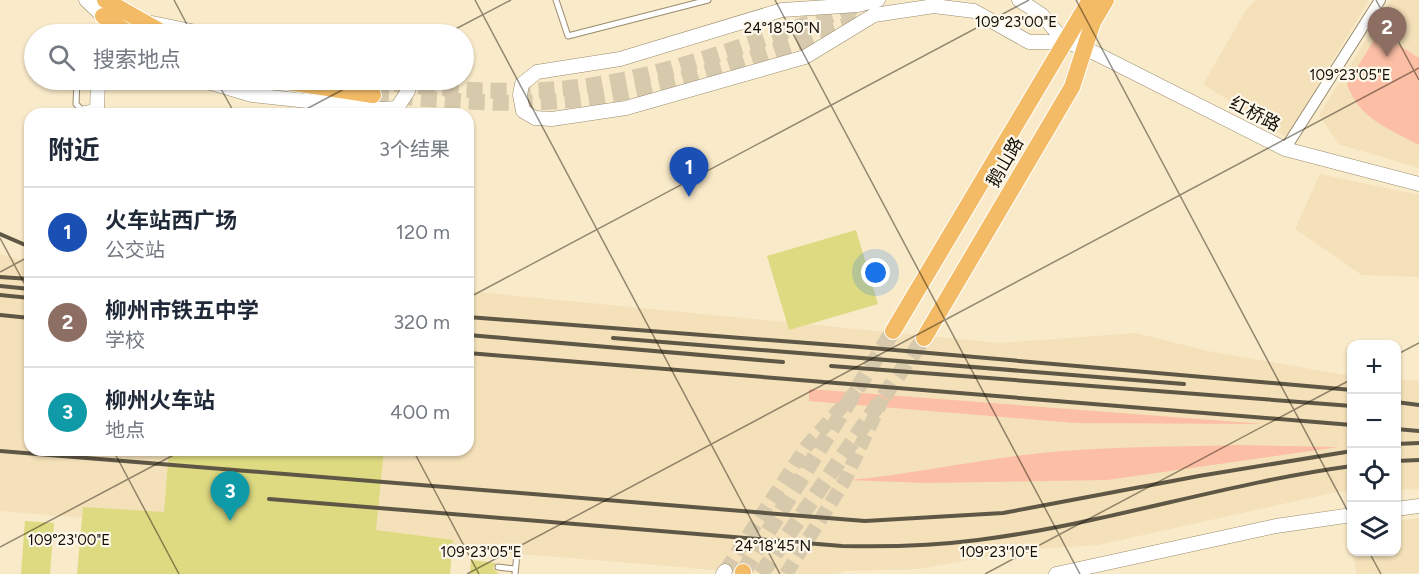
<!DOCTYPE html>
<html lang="zh">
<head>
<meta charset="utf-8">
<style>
  :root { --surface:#fff; --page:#f6f6f7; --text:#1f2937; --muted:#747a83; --line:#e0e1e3; --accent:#7c3aed }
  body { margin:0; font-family:Figtree,"Noto Sans SC",sans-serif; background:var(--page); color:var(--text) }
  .controls { position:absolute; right:18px; bottom:18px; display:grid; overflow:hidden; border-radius:12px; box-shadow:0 2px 4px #0004 }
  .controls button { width:54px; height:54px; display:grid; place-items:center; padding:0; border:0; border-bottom:2px solid var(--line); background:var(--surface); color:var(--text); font:30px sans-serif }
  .you { position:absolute; left:876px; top:273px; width:21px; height:21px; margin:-15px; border:4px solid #fff; border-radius:50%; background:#1a73e8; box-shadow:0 0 0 9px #1a73e833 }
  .badge { display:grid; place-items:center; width:39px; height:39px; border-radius:50%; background:var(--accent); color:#fff; font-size:20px; font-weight:700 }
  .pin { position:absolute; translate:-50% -50px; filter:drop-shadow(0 2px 3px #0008) }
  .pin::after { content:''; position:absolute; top:32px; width:21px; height:18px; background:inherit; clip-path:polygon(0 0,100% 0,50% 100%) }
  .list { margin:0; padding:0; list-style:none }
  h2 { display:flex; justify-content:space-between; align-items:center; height:78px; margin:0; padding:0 24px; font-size:26px }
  h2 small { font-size:20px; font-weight:400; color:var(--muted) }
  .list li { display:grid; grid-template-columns:39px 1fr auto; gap:18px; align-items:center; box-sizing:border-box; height:90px; padding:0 24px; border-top:2px solid var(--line) }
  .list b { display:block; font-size:22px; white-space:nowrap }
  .list p { margin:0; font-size:20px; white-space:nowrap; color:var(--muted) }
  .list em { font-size:20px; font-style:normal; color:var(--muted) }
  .icon { flex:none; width:33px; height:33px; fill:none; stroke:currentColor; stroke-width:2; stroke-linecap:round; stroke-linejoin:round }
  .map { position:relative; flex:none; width:1419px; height:574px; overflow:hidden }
  .search { position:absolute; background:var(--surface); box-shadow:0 2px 4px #0004; left:24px; top:24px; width:450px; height:66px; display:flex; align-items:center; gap:15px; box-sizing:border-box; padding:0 21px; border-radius:33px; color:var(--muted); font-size:22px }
  .panel { position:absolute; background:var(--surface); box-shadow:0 2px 4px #0004; left:24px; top:108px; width:450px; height:348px; border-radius:18px }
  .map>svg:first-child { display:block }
  .built { fill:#f4e1b9 }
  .green { fill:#fcbea4 }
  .building { fill:#ddda82 }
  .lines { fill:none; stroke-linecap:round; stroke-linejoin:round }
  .tertiary-tunnel { stroke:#d7c9ac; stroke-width:14; stroke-dasharray:14 7; stroke-linecap:butt }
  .primary-tunnel { stroke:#d7c9ac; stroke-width:16; stroke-dasharray:16 8; stroke-linecap:butt }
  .service-casing { stroke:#998b6c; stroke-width:7 }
  .minor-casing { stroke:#998b6c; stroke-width:12 }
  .tertiary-casing { stroke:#998b6c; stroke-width:15 }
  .primary-casing { stroke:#fff; stroke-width:18 }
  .service { stroke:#fff; stroke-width:5 }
  .minor { stroke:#fff; stroke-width:10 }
  .tertiary { stroke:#fff; stroke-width:14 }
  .primary { stroke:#f3bb66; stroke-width:16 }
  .rail { stroke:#5f5745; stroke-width:4 }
  .ticks { fill:none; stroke:#151005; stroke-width:1.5; stroke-opacity:0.45 }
  .labels { text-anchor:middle; stroke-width:4.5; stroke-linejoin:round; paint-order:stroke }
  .street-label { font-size:18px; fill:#151005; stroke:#fef8eb }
  .ticks-label { font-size:15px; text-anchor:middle; fill:#151005; stroke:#fef8eb; stroke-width:4.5; stroke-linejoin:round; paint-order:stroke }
</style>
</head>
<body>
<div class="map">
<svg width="1419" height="574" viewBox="0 0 1419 574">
  <rect width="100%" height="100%" fill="#f9eac9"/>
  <!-- built -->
  <path class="built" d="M 1256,0 L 1369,0 L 1286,137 L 1203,84 L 1246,10 Z
    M 1391,0 L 1419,0 L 1419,168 L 1338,144 L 1319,115 Z
    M 1320,174 L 1419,195 L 1419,277 L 1362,275 L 1295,229 Z
    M 0,254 L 28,262 L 30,260 L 30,450 L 468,450 L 468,291 L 1000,343 L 1136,333 L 1208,351 L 1351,376 L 1351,491 L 1337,492 L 1098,545 L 1033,549 L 918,569 L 844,571 L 838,574 L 763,574 L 0,511 Z
    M 1397,379 L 1419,381 L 1419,489 L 1397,490 Z
    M 1419,518 L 1419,573 L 1357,574 L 1352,552 L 1396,552 L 1397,521 Z"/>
  <!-- green -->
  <path class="green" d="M 1379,32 L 1419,58 L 1419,145 C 1388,128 1359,119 1347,84 Z
    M 809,389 L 1264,424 L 1075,423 L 809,401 Z
    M 1238,445 L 1339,447 L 1107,480 L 926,483 L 848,480 C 907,475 965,462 1024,455 C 1095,446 1167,447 1238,445 Z"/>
  <!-- building -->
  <path class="building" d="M 856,230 L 878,304 L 789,330 L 767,256 Z
    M 169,450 L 384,450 L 376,530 L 453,540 L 450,574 L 77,574 L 83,507 L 164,512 Z
    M 25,521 L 54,523 L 50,574 L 21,574 Z
    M 471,560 L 496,563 L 493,568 L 499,574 L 470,574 Z"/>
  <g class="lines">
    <!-- tertiary-tunnel -->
    <path class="tertiary-tunnel" d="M 725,571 L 806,447 L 857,390
      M 786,574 L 844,482 L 883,398"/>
    <!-- primary-tunnel -->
    <path class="primary-tunnel" d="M 371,81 C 452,91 537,97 617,81 C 699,65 778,33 857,6
      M 373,95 C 435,99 497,106 559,101 C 663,93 765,54 862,20
      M 743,572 L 893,331
      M 761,574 L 924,338"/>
    <!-- service casing -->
    <g class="service-casing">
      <path id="service" d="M 556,0 L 568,36 L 708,0
        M 77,80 L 76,104 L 85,113
        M 498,567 L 515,569
        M 515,574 L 517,554"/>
    </g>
    <!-- minor casing -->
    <g class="minor-casing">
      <path id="minor" d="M 1285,149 L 1380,0"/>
    </g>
    <!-- tertiary casing -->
    <g class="tertiary-casing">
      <path id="tertiary" d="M 86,0 L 103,16 L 112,34
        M 878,0 L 858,5 L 782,10 L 620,59 L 537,72 L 522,84 L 520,95 L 523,111 L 535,118 L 552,119 L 626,108 L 805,57 L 874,15 L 934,6 L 974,11 L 1029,42 L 1065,42 L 1085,48 L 1285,149 L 1419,184
        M 1019,0 L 1042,15 L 1065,42
        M 152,23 L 206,34
        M 201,80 L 252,95 L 381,109 L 397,108 L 408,91 L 405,80
        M 85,113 L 97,111 L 98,80
        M 1396,509 L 1419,506
        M 723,574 L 725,571
        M 1056,574 L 1276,526 L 1352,515"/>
    </g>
    <!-- primary casing -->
    <g class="primary-casing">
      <path id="primary" d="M 105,0 L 165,34
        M 103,16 L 130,34
        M 275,80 L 373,95
        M 355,80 L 371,81
        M 893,331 L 1090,0
        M 924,338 L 1072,87 L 1093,22 L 1106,0
        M 743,574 L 743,572"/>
    </g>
    <!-- service -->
    <use href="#service" class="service"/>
    <!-- minor -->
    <use href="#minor" class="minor"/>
    <!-- tertiary -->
    <use href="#tertiary" class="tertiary"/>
    <!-- primary -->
    <use href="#primary" class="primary"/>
    <!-- rail -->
    <path class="rail" d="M 0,234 L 30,247
      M 0,277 L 30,279
      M 0,286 L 30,289
      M 0,295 L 30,298
      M 0,315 L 30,318
      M 468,317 L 860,347 L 1352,390
      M 468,335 L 783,362
      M 613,338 L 1184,384
      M 468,353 L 1352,425
      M 831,366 L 1352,406
      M 1396,402 L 1419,405
      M 1396,429 L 1419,431
      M 1396,444 L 1419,443
      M 0,451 L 865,521 L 1003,513 L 1199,476 L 1352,451
      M 1396,461 L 1419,460
      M 269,499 L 842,546 C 888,547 932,546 978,540 C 1104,524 1226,483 1352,466"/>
  </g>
  <!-- ticks -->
  <path class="ticks" d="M 174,0 L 192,34M 475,0 L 780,574M 775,0 L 1080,574M 1076,0 L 1352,519M 1376,0 L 1419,80M 446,34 L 511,0M 216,80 L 235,114M 297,114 L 361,80M 0,238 L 30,294M 0,272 L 30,256M 468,298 L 1029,0M 1396,355 L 1419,343M 113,450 L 179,574M 413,450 L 479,574M 0,547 L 183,450M 1369,552 L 1381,574M 467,574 L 1419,68M 985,574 L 1352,379"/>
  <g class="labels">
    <!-- street labels -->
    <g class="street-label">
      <text transform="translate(1255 114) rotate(27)" y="6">红桥路</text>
      <text transform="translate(1005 162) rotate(-60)" y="6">鹅山路</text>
    </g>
  </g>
  <g class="ticks-label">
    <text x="1016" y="27">109°23'00"E</text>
    <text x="782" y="33">24°18'50"N</text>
    <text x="1350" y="80">109°23'05"E</text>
    <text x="69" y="545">109°23'00"E</text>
    <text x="773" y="551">24°18'45"N</text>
    <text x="481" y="557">109°23'05"E</text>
    <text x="999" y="557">109°23'10"E</text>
  </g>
</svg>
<div class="controls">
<button>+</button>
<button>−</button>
<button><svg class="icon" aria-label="locate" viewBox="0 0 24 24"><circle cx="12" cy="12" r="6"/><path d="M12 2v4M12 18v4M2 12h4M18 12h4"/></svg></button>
<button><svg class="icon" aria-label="layers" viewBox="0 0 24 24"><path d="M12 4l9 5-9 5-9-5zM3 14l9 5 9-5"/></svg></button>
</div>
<div class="you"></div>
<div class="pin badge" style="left:689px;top:197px;background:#1a4fb4">1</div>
<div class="pin badge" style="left:1387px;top:57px;background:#8d6e63">2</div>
<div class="pin badge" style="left:230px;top:521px;background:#0f9aa8">3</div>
<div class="search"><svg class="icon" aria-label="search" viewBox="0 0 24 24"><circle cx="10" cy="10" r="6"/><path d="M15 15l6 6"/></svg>搜索地点</div>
<section class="panel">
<h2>附近<small>3个结果</small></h2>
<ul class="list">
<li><span class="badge" style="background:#1a4fb4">1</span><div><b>火车站西广场</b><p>公交站</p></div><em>120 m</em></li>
<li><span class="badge" style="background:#8d6e63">2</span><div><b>柳州市铁五中学</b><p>学校</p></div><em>320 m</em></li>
<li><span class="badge" style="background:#0f9aa8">3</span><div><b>柳州火车站</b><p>地点</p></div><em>400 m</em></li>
</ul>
</section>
</div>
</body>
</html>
